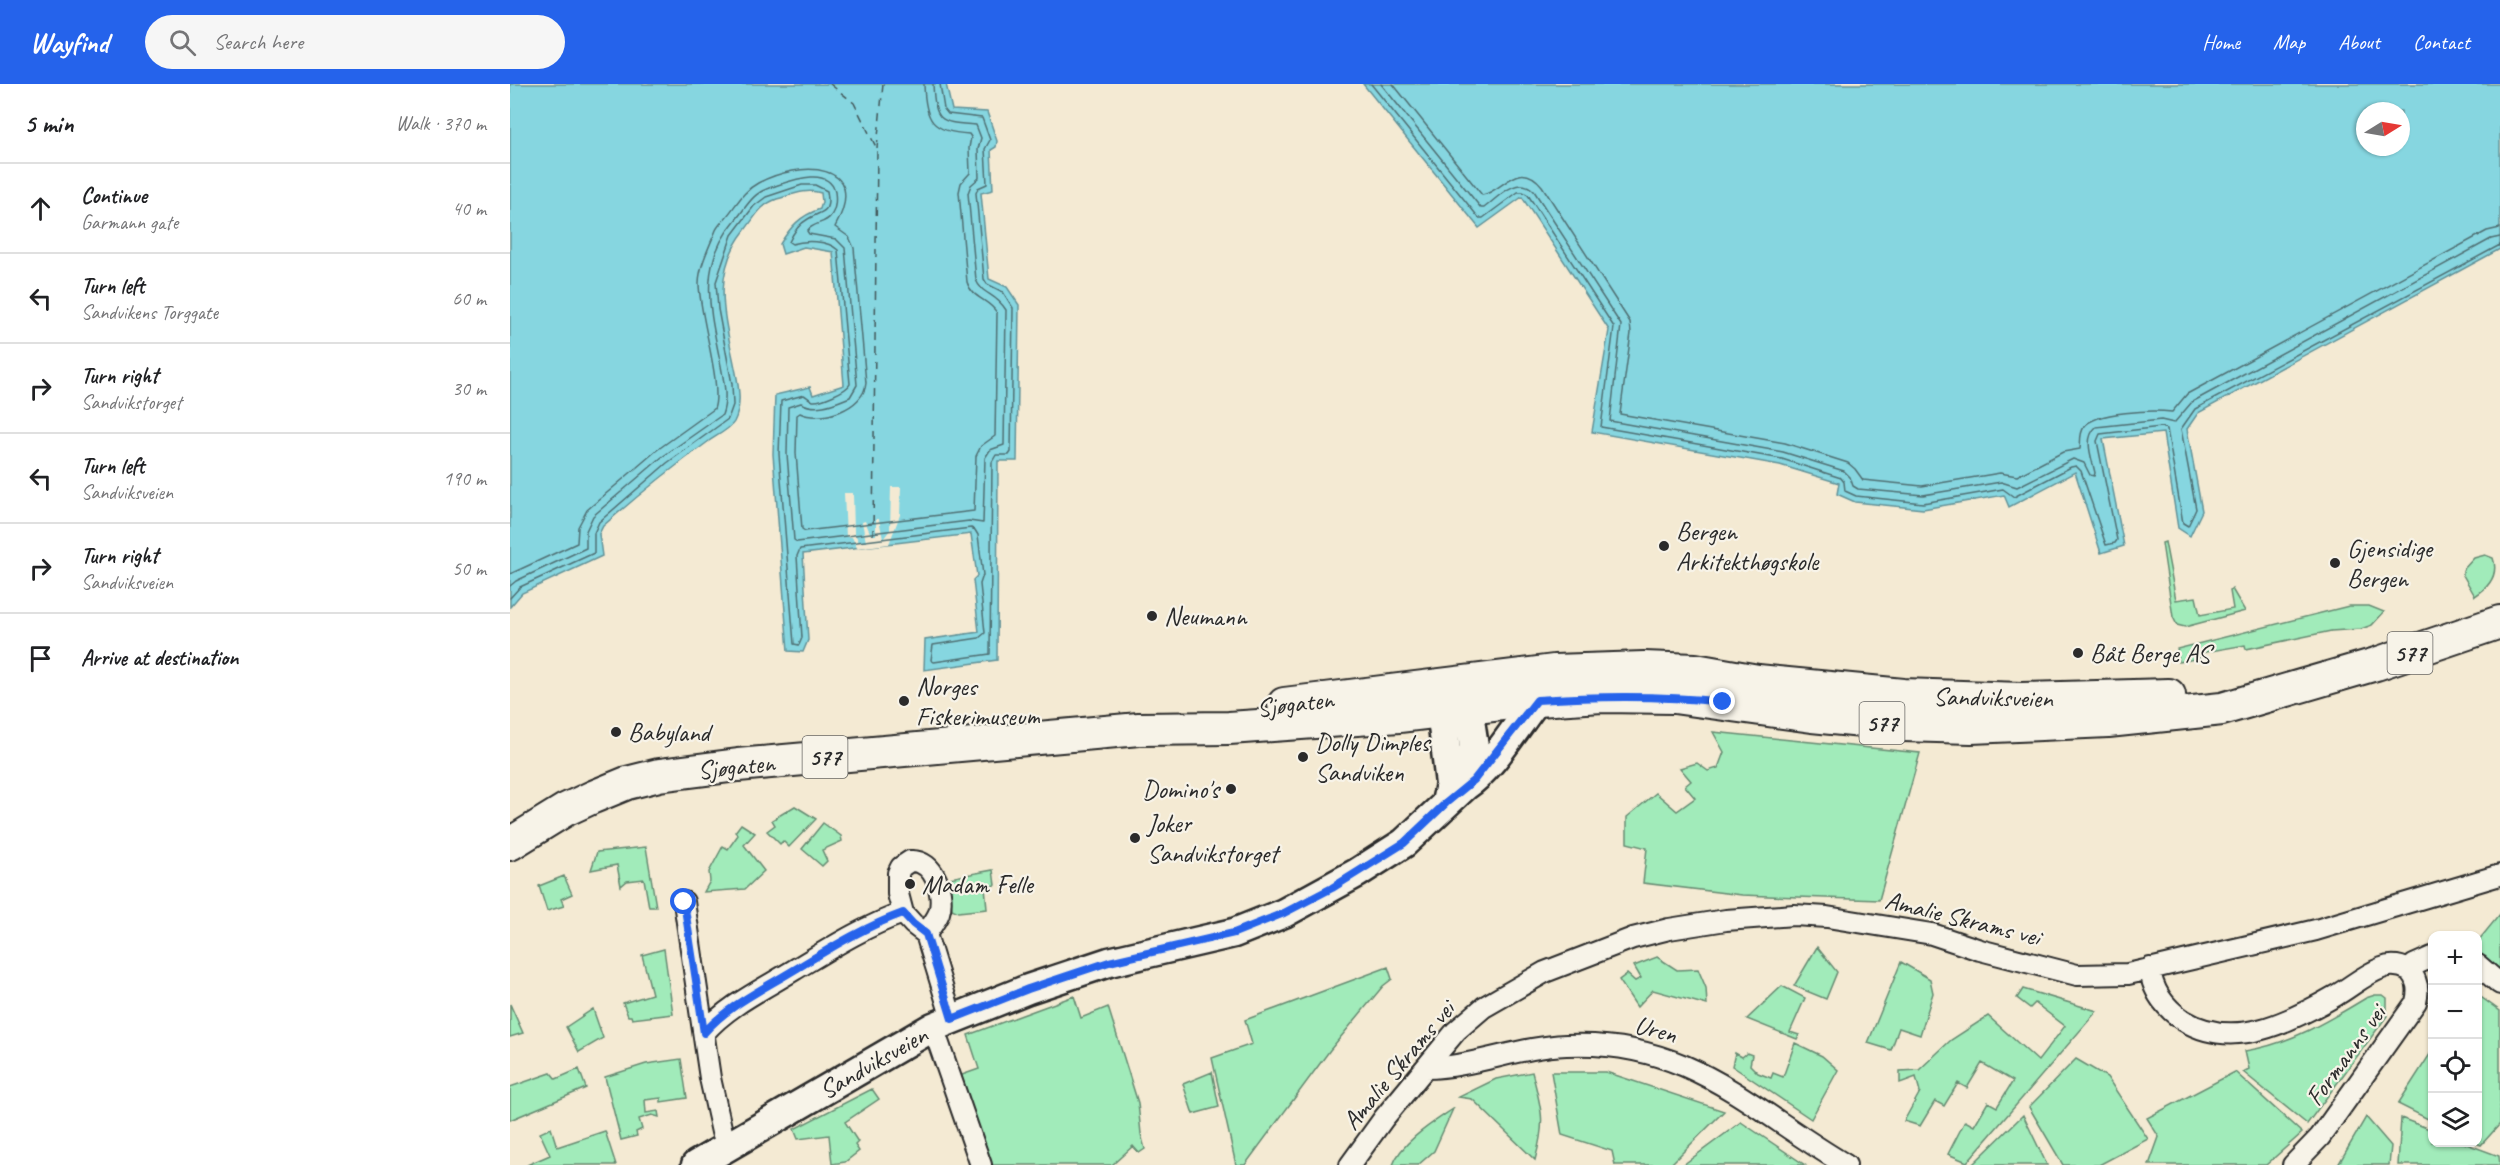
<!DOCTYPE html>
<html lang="en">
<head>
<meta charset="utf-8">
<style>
  :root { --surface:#fff; --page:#f6f6f6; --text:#202124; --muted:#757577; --line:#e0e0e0; --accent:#2563eb }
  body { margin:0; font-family:Caveat,sans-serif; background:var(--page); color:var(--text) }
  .controls { position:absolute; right:18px; bottom:18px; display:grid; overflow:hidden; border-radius:12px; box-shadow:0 2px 4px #0004 }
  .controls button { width:54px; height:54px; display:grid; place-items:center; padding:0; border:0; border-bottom:2px solid var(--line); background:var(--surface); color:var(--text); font:30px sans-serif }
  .compass { position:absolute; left:1846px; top:18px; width:54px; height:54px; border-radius:50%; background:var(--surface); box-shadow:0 2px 4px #0004; rotate:79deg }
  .stop { position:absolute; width:18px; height:18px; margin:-14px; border:4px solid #2563eb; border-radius:50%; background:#fff }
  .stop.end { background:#2563eb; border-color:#fff; box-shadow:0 2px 6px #0008 }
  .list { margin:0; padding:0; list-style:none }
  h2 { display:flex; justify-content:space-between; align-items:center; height:78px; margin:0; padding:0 24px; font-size:26px }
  h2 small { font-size:20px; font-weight:400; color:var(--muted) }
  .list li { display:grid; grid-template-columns:39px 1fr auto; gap:18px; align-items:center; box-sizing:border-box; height:90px; padding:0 24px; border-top:2px solid var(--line) }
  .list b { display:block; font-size:22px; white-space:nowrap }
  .list p { margin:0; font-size:20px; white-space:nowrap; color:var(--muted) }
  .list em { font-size:20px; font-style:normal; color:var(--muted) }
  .icon { flex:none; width:33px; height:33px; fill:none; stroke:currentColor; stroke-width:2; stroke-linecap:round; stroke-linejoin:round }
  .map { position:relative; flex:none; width:1990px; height:1081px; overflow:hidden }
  header { display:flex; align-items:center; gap:36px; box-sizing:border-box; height:84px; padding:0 30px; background:var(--accent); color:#fff }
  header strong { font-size:28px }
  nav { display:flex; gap:33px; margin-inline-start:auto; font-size:21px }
  .search { width:420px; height:54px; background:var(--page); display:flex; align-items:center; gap:15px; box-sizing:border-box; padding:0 21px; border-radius:33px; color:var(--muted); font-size:22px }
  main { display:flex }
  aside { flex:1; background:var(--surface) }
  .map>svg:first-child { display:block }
  .green { fill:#a1ebba; stroke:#668b72; stroke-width:1.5 }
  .water { fill:#86d6e0; stroke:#629298; stroke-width:1.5; fill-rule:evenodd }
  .pier { fill:#f4ead3 }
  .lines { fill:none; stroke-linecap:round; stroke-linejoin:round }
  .shore { stroke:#4f6f73; stroke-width:1.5 }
  .ferry { stroke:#425658; stroke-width:1.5; stroke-dasharray:8 6; stroke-linecap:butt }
  .minor-casing { stroke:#2b2b2b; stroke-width:24 }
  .secondary-casing { stroke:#2b2b2b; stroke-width:33 }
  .primary-casing { stroke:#2b2b2b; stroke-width:36 }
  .minor { stroke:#f7f3e8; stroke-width:20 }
  .secondary { stroke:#f7f3e8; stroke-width:28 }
  .primary { stroke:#f7f3e8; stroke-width:32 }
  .route { stroke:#2563eb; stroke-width:8 }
  .poi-dot { fill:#2b2b2b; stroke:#f7f3e8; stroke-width:2 }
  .labels { text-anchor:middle; stroke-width:4.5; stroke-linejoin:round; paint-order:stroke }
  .shield { fill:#f7f3e8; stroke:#686764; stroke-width:1.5 }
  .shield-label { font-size:24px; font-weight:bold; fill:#2b2b2b }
  .poi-label { font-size:26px; fill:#2b2b2b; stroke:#f7f3e8; text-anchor:start }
  .street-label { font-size:26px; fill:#2b2b2b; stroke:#f7f3e8 }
</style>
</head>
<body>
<header>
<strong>Wayfind</strong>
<div class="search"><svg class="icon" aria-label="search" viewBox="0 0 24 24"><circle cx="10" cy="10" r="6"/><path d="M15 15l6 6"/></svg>Search here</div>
<nav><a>Home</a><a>Map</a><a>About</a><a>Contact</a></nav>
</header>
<main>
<aside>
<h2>5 min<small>Walk · 370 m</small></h2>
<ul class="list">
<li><svg class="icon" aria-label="ahead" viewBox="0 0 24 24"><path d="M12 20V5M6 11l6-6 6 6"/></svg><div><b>Continue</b><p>Garmann gate</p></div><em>40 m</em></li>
<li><svg class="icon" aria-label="left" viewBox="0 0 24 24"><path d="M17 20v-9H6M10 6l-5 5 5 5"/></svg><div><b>Turn left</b><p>Sandvikens Torggate</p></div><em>60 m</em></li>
<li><svg class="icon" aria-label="right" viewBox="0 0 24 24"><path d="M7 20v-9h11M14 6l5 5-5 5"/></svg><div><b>Turn right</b><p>Sandvikstorget</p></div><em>30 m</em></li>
<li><svg class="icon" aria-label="left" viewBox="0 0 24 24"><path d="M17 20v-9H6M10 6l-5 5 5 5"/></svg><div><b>Turn left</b><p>Sandviksveien</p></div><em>190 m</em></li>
<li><svg class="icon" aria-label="right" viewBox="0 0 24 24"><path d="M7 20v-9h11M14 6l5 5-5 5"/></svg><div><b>Turn right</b><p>Sandviksveien</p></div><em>50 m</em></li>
<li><svg class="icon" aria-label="arrive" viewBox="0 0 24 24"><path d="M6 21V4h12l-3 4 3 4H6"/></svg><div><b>Arrive at destination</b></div></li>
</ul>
</aside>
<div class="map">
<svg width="1990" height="1081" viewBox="0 0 1990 1081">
  <rect width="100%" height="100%" fill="#f4ead3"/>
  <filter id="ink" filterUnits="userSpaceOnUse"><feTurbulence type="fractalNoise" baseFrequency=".0167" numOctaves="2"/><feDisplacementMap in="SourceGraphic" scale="12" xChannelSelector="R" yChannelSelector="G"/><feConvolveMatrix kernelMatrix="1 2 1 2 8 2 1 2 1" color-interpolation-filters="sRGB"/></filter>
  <g filter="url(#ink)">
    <!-- green -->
    <path class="green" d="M 1655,458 L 1666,516 L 1686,513 L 1690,531 L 1723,525 L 1720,507 L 1722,505 L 1735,527 L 1675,543 L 1667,541 L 1663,533 L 1652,459 Z
      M 1975,471 L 1983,474 C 1989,491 1979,503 1965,512 L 1953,491 L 1953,486 L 1964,474 Z
      M 1839,522 L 1859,522 L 1874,528 L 1862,541 L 1851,545 L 1821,547 L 1736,565 L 1735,561 L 1689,569 L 1690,574 L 1669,578 L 1667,565 Z
      M 1203,648 L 1410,669 L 1369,816 L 1232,811 L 1133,799 L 1137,764 L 1117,759 L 1117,733 L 1146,709 L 1167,727 L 1185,714 L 1175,702 L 1181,697 L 1170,684 L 1187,679 L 1198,687 L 1208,684 L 1214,668 Z
      M 285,722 L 306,735 L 279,763 L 273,757 L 270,760 L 257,747 L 265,741 L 262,736 Z
      M 313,739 L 331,752 L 332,757 L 312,766 L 317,777 L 312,782 L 292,765 Z
      M 231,740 L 245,749 L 234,761 L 254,787 L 235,805 L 194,808 L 200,797 L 199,788 L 213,762 L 218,765 L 228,751 L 225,748 Z
      M 136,763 L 146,823 L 139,823 L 134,795 L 117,797 L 111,802 L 107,781 L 81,786 L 87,768 Z
      M 483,786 L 485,801 L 475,803 L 477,825 L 448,828 L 442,825 L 439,794 Z
      M 54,792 L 62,810 L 51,815 L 54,822 L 37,827 L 29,802 Z
      M 1990,830 L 1990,893 L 1968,873 L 1968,857 Z
      M 1307,863 L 1327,888 L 1316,915 L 1284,902 Z
      M 154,865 L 163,930 L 122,935 L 121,932 L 118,932 L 113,919 L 142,910 L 132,871 Z
      M 1147,873 L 1167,886 L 1188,885 L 1196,904 L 1197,921 L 1143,906 L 1127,923 L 1109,896 L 1117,890 L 1125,897 L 1131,894 L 1124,882 Z
      M 1391,878 L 1420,895 L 1423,909 L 1410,951 L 1389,944 L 1381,966 L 1358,959 Z
      M 878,883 L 882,895 L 873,902 L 820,966 L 735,1081 L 726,1081 L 702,974 L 742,960 L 735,936 Z
      M 1272,902 L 1295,914 L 1280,948 L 1289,951 L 1287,955 L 1237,935 Z
      M 1513,905 L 1587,927 L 1457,1078 L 1438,1070 L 1455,1037 L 1464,1042 L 1478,1018 L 1487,1023 L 1503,997 L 1472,979 L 1457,1004 L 1448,999 L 1434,1022 L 1425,1017 L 1410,1042 L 1394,1037 L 1410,1008 L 1406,993 L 1390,999 L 1390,987 L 1409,986 L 1441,956 L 1478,932 L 1528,977 L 1555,942 L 1525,919 L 1520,924 L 1507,914 Z
      M 1865,911 L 1873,911 L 1877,914 L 1877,932 L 1797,1040 L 1733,988 L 1739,985 L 1735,967 C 1780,960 1818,937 1856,914 Z
      M 1968,911 L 1990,927 L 1990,1040 L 1971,1061 L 1966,1059 Z
      M 564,912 L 571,934 L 598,923 L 628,1019 L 631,1050 L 635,1065 L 629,1069 L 623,1062 L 602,1081 L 480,1081 L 449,992 L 469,985 L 458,951 Z
      M 0,920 L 13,949 L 0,953 Z
      M 83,925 L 93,954 L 69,968 L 56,943 Z
      M 1285,959 L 1312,972 L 1328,986 L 1301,1035 L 1222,982 L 1225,969 L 1232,973 L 1237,969 L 1242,971 L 1240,981 L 1248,989 L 1261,994 L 1263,989 L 1273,993 Z
      M 1922,967 L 1922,1037 L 1888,1020 Z
      M 171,975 L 177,1014 L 151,1018 L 151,1014 L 135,1016 L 136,1029 L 148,1027 L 149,1033 L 142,1031 L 129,1035 L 132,1045 L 126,1048 L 127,1052 L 111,1056 L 95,993 L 136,980 Z
      M 1566,975 L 1597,993 L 1638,1055 L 1589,1081 L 1553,1081 L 1519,1023 Z
      M 69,985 L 76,1004 L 0,1036 L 0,1003 L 41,989 L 46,995 Z
      M 702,988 L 709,1023 L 683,1030 L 673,1000 Z
      M 1022,988 C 1032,1027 1036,1036 1025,1076 L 962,1015 L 949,1013 L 986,995 Z
      M 1041,988 L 1096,988 L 1214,1027 L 1160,1081 L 1105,1081 L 1102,1067 L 1052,1051 Z
      M 1725,988 L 1792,1049 L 1756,1081 L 1639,1081 L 1649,1053 L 1637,1034 Z
      M 362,1005 L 369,1015 L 335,1038 L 348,1058 L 345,1061 L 349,1067 L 335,1078 L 322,1080 L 319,1051 L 288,1055 L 284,1045 Z
      M 943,1025 L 924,1067 L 908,1081 L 883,1081 C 891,1058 924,1038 943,1025 Z
      M 1513,1031 L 1537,1081 L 1462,1081 Z
      M 1856,1033 L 1881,1062 L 1879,1081 L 1828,1081 Z
      M 1891,1034 L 1922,1046 L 1922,1058 L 1954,1059 L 1989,1072 L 1990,1081 L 1888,1081 Z
      M 1231,1038 L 1295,1081 L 1173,1081 Z
      M 41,1044 L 47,1063 L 95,1047 L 106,1081 L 17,1081 L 40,1071 L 30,1049 Z"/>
    <!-- water -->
    <path class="water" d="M 0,0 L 436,0 L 442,26 L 477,28 L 487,57 L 486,63 L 481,66 L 483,106 L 471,109 L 479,195 L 497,203 L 509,221 L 507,377 L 488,377 L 487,576 L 414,586 L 415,556 L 469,548 L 463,496 L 467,492 L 461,450 L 293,470 L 298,556 L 293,568 L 278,567 L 263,370 L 265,311 L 300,303 L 303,311 L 334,301 L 323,168 L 294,163 L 273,170 L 270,160 C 281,142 290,132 310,125 L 312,118 L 311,109 C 296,104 282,111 267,115 C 250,121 246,132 235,146 C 199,191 216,237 226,289 C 229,304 232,323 224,338 C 220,345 206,352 199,357 C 162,384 127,412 93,442 L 89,450 L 92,472 L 12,509 L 0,523 Z
      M 853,0 L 1990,0 L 1990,165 L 1688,329 L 1677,345 L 1692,427 L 1680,452 L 1668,444 L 1653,349 L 1593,355 L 1614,462 L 1591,469 L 1565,388 L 1499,423 L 1494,411 L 1413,425 L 1345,418 L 1327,410 L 1329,399 L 1270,381 L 1082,348 L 1099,246 L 1012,113 L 969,144 ZM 1855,27 L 1891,27 L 1891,63 L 1855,63 Z"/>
    <!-- pier -->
    <path class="pier" d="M 381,403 L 391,403 L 390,431 L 379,460 L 347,464 L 342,453 L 336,453 L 334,409 L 343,409 L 344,448 L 349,458 L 356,458 L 352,438 L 355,437 L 361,451 L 366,451 L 366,435 L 369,435 L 373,455 L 380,446 Z"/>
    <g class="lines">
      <!-- shore -->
      <path class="shore" d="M 861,0 L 969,134 L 973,134 L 1008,108 L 1013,108 L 1018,111 L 1104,243 L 1091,343 L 1272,375 L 1331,394 L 1334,398 L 1335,407 L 1346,412 L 1413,419 L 1493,405 L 1504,413 L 1561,383 L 1566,382 L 1571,387 L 1596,461 L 1605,459 L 1607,456 L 1587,357 L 1590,350 L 1651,343 L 1657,345 L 1673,439 L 1678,442 L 1686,425 L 1671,345 L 1685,325 L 1990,161
        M 871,0 L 971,124 L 974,124 C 987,114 1008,90 1024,107 L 1111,241 L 1100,337 L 1273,368 L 1334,387 L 1340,393 L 1343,402 L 1348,405 L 1413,411 L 1491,398 L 1507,403 L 1563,375 L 1574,379 L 1580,391 L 1584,392 L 1585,389 C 1582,374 1573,355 1586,343 L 1651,336 L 1664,339 L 1682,318 L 1981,155 L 1990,153
        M 883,0 L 972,111 C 993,108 1008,73 1032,102 L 1120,238 L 1121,249 L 1110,330 L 1275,359 L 1338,379 L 1345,385 L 1353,396 L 1412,402 L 1490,389 L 1507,392 L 1553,368 L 1570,365 C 1571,358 1569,350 1574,343 C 1585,327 1644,326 1662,328 L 1677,310 L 1977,147 L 1990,144
        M 0,490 L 67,459 L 68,443 L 77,426 L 147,366 L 204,325 C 213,301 189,231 189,199 C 189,183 200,161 206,146 C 209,140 213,137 217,132 C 227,120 233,107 248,99 C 290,76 361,77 325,143 L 339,153 L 344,164 L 356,299 C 354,325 311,339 290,329 L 287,331 L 286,369 L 292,445 L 295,447 L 464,427 L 466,372 L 471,362 L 485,352 L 487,229 C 479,215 462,215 457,198 L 449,108 L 451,99 L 460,89 L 459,64 L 461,53 L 459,50 C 422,48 415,37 414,0
        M 0,502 L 6,497 L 76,464 L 76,447 L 83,432 L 152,373 L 212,331 C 218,314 214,298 211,282 C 201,230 186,183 224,138 C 236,124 241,110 259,104 C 276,99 318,80 325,108 C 326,115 326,123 322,130 C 317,140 303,138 297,147 L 299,150 L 326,155 L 335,164 L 347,301 L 340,313 C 325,319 307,328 291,319 L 278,323 L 277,370 L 284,456 L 287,458 L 459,437 L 473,439 L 475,374 L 480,366 L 494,361 L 496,226 C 486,209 472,211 466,196 L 458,109 L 461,101 L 469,94 L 468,65 L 471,54 L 466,41 C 431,38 425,40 423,0
        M 0,514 L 10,503 L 84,469 L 84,449 L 89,438 L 157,379 L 218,335 L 223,321 L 222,300 L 208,225 L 206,198 L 222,151 L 244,122 L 256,113 L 292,101 L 305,101 L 317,107 C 321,130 313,126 298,135 C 289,140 283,149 279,158 L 282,160 C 295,156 318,156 328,166 L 340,300 C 337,307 310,318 303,317 C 300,316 296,312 294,311 L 271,317 L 269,370 L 284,560 L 289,561 L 292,554 L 287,472 L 290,465 L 461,444 L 465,446 L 468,451 L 473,491 L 470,500 L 475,549 L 469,554 L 423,561 L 421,576 L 424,578 L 480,570 L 482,378 L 486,371 L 499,371 L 501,368 L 503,224 L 493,208 L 477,200 L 474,195 L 466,109 L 468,104 L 477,100 L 475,65 L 480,56 L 472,34 L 438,30 L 434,25 L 430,0"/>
      <!-- ferry -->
      <path class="ferry" d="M 320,0 L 344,19 L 367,65 L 363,451
        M 367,64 L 373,0"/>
      <!-- minor casing -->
      <g class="minor-casing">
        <path id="minor" d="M 174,818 L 200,994 L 212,1048 L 218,1062
          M 416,850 C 420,844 426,836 429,829 C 435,811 425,775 400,777 L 391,783 L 388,789 L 388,810 L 393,829 L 403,840 L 416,850 L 442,935
          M 1968,881 L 1990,900
          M 1640,884 C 1642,907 1654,923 1673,936 C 1723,967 1780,938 1825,912 C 1841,903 1855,890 1872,884 C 1881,880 1891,882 1899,886
          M 1899,886 L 1904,881 L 1922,873
          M 423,943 L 471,1081
          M 194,949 C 217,922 253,905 284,886 C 319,865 353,843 393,829
          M 916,984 C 964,983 1008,963 1056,961 C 1179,955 1239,1024 1336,1081
          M 840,1081 L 874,1034 L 931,965 L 946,947 L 974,923 L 1035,888 L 1123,854 L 1159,845 L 1216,836 L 1284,831 L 1317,833 L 1422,850 L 1470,866 L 1567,891 L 1618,890 L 1806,846 L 1990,791
          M 1783,1081 L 1810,1053 L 1906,918 C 1909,906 1908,896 1899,886"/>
      </g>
      <!-- secondary casing -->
      <g class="secondary-casing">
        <path id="secondary" d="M 955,702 C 981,685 1007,641 1027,616
          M 936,719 L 940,700 L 931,626 L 940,606
          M 186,1081 L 423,943 L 518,905 L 599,878 L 724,849 L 774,829 L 847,789 L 894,759 L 955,702 L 964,663 L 963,656 L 958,623 L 945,604"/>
      </g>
      <!-- primary casing -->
      <g class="primary-casing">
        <path id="primary" d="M 774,620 L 1044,587 L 1134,584 L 1185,586 L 1248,597 L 1393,611 L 1511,615 L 1659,611
          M 0,760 L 55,726 L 83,713 L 117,699 L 149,691 L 228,681 L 629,645 L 719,644 L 889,632 L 1027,616 L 1092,612 L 1164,613 L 1302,632 L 1393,641 L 1461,643 L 1598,637 L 1712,625 L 1866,580 L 1990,538"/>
      </g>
      <!-- minor -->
      <use href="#minor" class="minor"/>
      <!-- secondary -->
      <use href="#secondary" class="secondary"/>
      <!-- primary -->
      <use href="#primary" class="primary"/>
    </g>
  </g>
  <g class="lines" filter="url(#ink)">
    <!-- route -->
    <path class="route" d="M 174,818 L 194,949 C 217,922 253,905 284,886 C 319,865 354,843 393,829 L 403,840 L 416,850 L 442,935 L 518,905 L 599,878 L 724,849 L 774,829 L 822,804 L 894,759 L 936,719 L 964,696 L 1027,616 C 1089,612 1150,611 1213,618"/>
  </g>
  <!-- markers -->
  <g class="poi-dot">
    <circle cx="1154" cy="462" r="6"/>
    <circle cx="1825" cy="479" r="6"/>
    <circle cx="642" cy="532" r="6"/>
    <circle cx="1568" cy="569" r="6"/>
    <circle cx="394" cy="617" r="6"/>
    <circle cx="106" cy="648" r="6"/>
    <circle cx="793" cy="673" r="6"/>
    <circle cx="721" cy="705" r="6"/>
    <circle cx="625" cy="754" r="6"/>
    <circle cx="400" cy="800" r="6"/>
  </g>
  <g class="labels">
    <!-- shield labels -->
    <g class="shield">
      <rect x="1877.5" y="548" width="45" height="42" rx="4.5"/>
      <rect x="1349.5" y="618" width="45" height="42" rx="4.5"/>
      <rect x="292.5" y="652" width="45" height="42" rx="4.5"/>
    </g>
    <g class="shield-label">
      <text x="1900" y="577">577</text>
      <text x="1372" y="647">577</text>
      <text x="315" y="681">577</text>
    </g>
    <!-- poi labels -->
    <g class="poi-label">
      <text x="1166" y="456">Bergen<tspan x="1166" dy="30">Arkitekthøgskole</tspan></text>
      <text x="1837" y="473">Gjensidige<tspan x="1837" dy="30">Bergen</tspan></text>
      <text x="654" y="541">Neumann</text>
      <text x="1580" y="578">Båt Berge AS</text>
      <text x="406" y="611">Norges<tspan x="406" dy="30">Fiskerimuseum</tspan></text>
      <text x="118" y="657">Babyland</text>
      <text x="805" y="667">Dolly Dimples<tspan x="805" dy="30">Sandviken</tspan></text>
      <text x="709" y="714" text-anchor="end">Domino's</text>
      <text x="637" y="748">Joker<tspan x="637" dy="30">Sandvikstorget</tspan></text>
      <text x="412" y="809">Madam Felle</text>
    </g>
    <!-- street labels -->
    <g class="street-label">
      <text transform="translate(1483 613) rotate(1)" y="9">Sandviksveien</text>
      <text transform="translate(785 619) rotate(-7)" y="9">Sjøgaten</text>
      <text transform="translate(226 682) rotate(-6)" y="9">Sjøgaten</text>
      <text transform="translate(1453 834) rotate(14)" y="9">Amalie Skrams vei</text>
      <text transform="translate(1146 945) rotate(15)" y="9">Uren</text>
      <text transform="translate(1835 971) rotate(-54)" y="9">Formanns vei</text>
      <text transform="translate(363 978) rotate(-30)" y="9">Sandviksveien</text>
      <text transform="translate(888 981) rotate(-50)" y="9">Amalie Skrams vei</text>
    </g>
  </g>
</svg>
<div class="controls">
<button>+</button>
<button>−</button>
<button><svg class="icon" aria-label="locate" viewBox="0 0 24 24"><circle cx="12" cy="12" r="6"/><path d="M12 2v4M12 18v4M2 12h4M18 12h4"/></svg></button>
<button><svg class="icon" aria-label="layers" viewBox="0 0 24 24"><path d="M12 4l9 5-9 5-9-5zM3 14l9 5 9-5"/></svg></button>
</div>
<svg class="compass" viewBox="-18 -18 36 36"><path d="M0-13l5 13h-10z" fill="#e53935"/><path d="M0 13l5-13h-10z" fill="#757577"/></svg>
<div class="stop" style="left:174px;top:818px"></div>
<div class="stop end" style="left:1213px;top:618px"></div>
</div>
</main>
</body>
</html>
